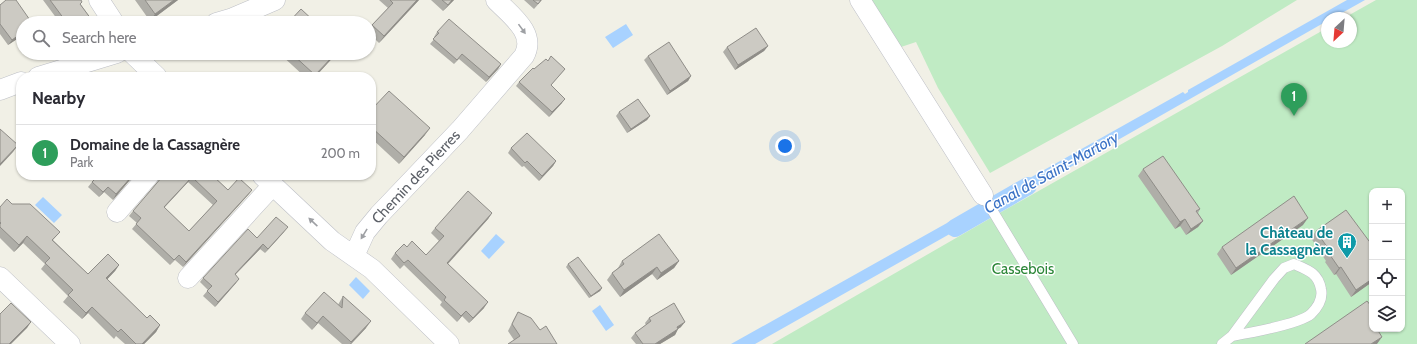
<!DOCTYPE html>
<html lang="en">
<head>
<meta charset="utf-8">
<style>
  :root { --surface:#fff; --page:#f7f7f7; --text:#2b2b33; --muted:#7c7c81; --line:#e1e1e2; --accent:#d93025 }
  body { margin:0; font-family:Cabin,sans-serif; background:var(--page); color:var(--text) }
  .controls { position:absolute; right:12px; bottom:12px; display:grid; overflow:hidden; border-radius:8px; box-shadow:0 1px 3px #0004 }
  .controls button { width:36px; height:36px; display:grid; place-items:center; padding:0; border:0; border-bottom:1px solid var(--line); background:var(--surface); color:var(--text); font:20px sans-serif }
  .compass { position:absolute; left:1321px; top:12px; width:36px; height:36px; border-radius:50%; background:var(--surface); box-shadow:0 1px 3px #0004; rotate:206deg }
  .you { position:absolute; left:785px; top:146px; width:14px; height:14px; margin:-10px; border:3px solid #fff; border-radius:50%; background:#1a73e8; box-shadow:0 0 0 6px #1a73e833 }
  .badge { display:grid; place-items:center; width:26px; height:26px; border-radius:50%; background:var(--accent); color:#fff; font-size:13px; font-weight:700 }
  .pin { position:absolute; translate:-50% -33px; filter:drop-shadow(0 1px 2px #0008) }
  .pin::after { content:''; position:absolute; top:21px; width:14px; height:12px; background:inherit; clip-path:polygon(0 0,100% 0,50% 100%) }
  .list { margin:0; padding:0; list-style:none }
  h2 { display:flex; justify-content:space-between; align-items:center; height:52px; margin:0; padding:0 16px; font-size:17px }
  h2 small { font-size:13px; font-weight:400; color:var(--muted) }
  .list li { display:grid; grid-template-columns:26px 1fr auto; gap:12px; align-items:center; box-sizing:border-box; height:56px; padding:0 16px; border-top:1px solid var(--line) }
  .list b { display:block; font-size:15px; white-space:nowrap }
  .list p { margin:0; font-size:13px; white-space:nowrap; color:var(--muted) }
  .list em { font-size:13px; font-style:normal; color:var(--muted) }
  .icon { flex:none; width:22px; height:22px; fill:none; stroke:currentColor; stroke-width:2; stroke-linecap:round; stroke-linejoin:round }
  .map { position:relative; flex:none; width:1417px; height:344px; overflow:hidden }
  .search { position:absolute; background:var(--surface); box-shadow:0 1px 3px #0004; left:16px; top:16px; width:360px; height:44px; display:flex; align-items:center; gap:10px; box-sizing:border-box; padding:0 14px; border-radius:22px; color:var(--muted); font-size:15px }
  .panel { position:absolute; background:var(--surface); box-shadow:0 1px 3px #0004; left:16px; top:72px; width:360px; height:108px; border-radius:16px }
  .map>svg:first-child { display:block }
  .green { fill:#c0ebc4; fill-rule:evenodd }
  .water { fill:#a8d2ff }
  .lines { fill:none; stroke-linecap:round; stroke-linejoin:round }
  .canal { stroke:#a8d2ff; stroke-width:18 }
  .service-casing { stroke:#bdbfc6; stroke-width:11 }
  .minor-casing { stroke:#bdbfc6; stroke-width:21 }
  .service { stroke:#fff; stroke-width:10 }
  .minor { stroke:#fff; stroke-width:20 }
  .wall { fill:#afaea8; fill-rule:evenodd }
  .shaded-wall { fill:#8f8d88 }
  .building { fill:#cccac3; stroke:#8f8d88; fill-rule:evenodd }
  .oneway { fill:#9ea0a4 }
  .labels { text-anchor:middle; stroke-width:3; stroke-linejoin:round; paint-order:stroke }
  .street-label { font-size:15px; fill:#5d6168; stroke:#fff }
  .culture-label { font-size:15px; font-weight:bold; fill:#0d838f; stroke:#fff; text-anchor:end }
  .park-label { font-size:15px; fill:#2d8739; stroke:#fff }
  .water-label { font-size:16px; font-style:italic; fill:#3c73c6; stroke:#fff }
</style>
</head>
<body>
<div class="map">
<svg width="1417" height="344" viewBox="0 0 1417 344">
  <rect width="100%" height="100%" fill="#f1f0e6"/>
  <!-- green -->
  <path class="green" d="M 858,0 L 1297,0 L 1222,46 L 990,173 L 938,88 L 916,42 L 898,48 Z
    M 1376,0 L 1417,0 L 1417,344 L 772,344 L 996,215 L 1327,28 L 1327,42 L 1351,42 L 1351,18 L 1344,18 ZM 1372,191 L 1402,191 L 1402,329 L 1372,329 Z"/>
  <!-- water -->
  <path class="water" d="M 1347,0 L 1365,0 L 1333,18 L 1327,18 L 1327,21 L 1009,202 L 1003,193 L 1183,92 L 1185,94 L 1188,92 L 1188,90 Z
    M 626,24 L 633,35 L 613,48 L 605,37 Z
    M 43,197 L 62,215 L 54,223 L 35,205 Z
    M 972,209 L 978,218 L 755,344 L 731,344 Z
    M 496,234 L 505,242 L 489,259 L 481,251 Z
    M 356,277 L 370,291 L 363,299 L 349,285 Z
    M 600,305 L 614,325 L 606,331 L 592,311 Z"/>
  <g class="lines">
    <!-- canal -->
    <path class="canal" d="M 955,228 L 1028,186"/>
    <!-- service casing -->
    <g class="service-casing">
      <path id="service" d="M 983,195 L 1073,344
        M 1222,344 L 1232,336 L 1274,279 L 1284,268 L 1294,264 C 1308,270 1318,273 1321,289 C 1323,298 1318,307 1311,314 C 1300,324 1249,333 1232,336"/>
    </g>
    <!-- minor casing -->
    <g class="minor-casing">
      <path id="minor" d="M 99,0 L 114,23
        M 860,0 L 983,195
        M 216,23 L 233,18 L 275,0
        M 132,53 L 157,77
        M 38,77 L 117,53
        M 0,90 L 21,82
        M 262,175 L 332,241 L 372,269 L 449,344
        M 117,212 L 149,175
        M 354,256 L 365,232 L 379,215 L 460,130 L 524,56 C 537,33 510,15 496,0
        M 0,277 L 70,344
        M 188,278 L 273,185"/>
    </g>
    <!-- service -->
    <use href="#service" class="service"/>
    <!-- minor -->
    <use href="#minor" class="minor"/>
  </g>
  <!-- wall -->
  <path class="wall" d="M 43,0 L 81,0 L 81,5 L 94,23 L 60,23 Z
    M 135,0 L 178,0 L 150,21 Z
    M 379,0 L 419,0 L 379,43 L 369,33 L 369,29 L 372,25 L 388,8 Z
    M 431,0 L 454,0 L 443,11 Z
    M 524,0 L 542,0 L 534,9 Z
    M 0,5 L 23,23 L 23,35 L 8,45 L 0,34 Z
    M 437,32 L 501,64 L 498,69 L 486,82 L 459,59 L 454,64 L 430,44 L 435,38 L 434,37 Z
    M 768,46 L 764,51 L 735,70 L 723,52 L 727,47 Z
    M 279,53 L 337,53 L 315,77 L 305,77 Z
    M 648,56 L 691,76 L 688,81 L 667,95 L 644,60 Z
    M 548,61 L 565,69 L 551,85 L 562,103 L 549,117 L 516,86 L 519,82 L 534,69 Z
    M 371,110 L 425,135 L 399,164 L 371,138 Z
    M 619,112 L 650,116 L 647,120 L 627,133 L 616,116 Z
    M 511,148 L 556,161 L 553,166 L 539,181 L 524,166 L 522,167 L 508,153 Z
    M 1143,169 L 1200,209 L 1198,213 L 1203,221 L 1198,227 L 1186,235 L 1180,226 L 1175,229 L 1138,176 Z
    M 99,175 L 134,175 L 113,200 L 104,192 L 99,197 L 88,187 L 92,182 Z
    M 160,175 L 212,175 L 228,190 L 252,190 L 248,195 L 183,267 L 175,260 L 170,265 L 132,229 L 137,223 L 129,216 L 133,211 L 159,180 L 160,177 ZM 188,182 L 213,205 L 189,231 L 164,208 Z
    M 12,204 L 60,232 L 53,240 L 88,274 L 119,265 L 115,271 L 107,279 L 147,318 L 160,325 L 156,332 L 144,344 L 125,344 L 116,336 L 114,339 L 88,313 L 82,319 L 63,302 L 68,296 L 41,269 L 45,264 L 23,243 L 14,252 L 0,238 L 0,207 Z
    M 492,213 L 488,219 L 448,264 L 484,308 L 469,323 L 462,316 L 457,322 L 440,305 L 442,302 L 404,265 L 400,269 L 391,259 L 395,253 L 407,247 L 426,255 L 439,241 L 431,233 L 435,228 Z
    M 1303,225 L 1231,275 L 1217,254 L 1222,247 Z
    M 1316,231 L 1372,282 L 1351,297 L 1336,274 L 1334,275 L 1325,262 L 1326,261 L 1311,238 Z
    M 284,232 L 265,253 L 260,249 L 235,275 L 236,283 L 215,307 L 203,296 L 208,290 L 200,282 L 203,278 L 257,238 Z
    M 622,261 L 679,261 L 674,268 L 657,280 L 652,274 L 620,297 L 607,280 L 612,273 L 618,268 Z
    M 568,264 L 602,288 L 600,291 L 589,298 L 566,267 Z
    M 343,296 L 366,328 L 351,344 L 342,344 L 318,323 L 312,330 L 301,319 L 305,313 L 338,305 L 339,303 Z
    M 518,312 L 540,330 L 557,344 L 514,340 L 508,331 L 514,319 Z
    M 649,318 L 681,327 L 678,329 L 675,335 L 660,344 L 636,344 L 631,338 L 635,333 L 646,325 L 645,323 Z"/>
  <!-- shaded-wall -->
  <path class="shaded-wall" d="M 174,0 L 178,0 L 150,21 L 155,14 Z
    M 417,0 L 419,0 L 379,43 L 384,36 Z
    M 452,0 L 454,0 L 443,11 L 448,5 Z
    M 23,32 L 23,35 L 8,45 L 12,40 Z
    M 768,46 L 764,51 L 735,70 L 738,65 Z
    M 336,53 L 337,53 L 315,77 L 314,77 Z
    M 501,64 L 498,69 L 486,82 L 489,77 Z
    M 691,76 L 688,81 L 667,95 L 670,91 Z
    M 565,99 L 562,103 L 549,117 L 552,112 Z
    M 650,116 L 647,120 L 627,133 L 631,129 Z
    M 430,128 L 425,135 L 399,164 L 404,157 Z
    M 18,145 L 13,152 L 0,166 L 0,164 Z
    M 556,161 L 553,166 L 539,181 L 542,176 Z
    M 133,175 L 134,175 L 113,200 L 116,194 Z
    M 192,177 L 188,182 L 160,212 L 164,207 Z
    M 108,187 L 104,192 L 99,197 L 103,192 Z
    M 252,190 L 248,195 L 183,267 L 186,262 Z
    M 492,213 L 488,219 L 443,269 L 447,263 Z
    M 1308,218 L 1303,225 L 1231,275 L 1236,268 Z
    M 1185,219 L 1180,226 L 1175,229 L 1180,222 Z
    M 1203,221 L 1198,227 L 1186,235 L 1191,229 Z
    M 288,227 L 284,232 L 265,253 L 268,249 Z
    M 27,236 L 23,243 L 14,252 L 19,245 Z
    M 263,244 L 260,249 L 231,279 L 235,274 Z
    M 679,261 L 674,268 L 657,280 L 661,273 Z
    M 119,265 L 115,271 L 102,285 L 106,278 Z
    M 657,267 L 652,274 L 620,297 L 624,290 Z
    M 1341,267 L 1336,274 L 1334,275 L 1339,268 Z
    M 239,279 L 236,283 L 215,307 L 218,302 Z
    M 1372,279 L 1372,282 L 1351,297 L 1356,290 Z
    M 602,288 L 600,291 L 589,298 L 591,296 Z
    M 488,302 L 484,308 L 469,323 L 473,318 Z
    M 92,307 L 88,313 L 82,319 L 86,313 Z
    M 466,311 L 462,316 L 457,322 L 461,316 Z
    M 323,316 L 318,323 L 312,330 L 317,323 Z
    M 371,321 L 366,328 L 351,344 L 350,344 Z
    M 31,322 L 27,328 L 11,344 L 9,344 Z
    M 685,322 L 681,327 L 673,332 L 677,327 Z
    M 160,325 L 156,332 L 144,344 L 142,344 Z
    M 678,329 L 675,335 L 660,344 L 655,344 Z
    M 1382,337 L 1377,344 L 1371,344 Z"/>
  <!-- building -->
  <path class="building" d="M 6,0 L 16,0 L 32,23 L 23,23 L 23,32 L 12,40 L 0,24 L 0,5 Z
    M 50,0 L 81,0 L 82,2 L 80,4 L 94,23 L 73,23 L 71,20 L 67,23 Z
    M 145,0 L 174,0 L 155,14 Z
    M 390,0 L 417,0 L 384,36 L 372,25 L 393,3 Z
    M 442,0 L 452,0 L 448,5 Z
    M 533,0 L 541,0 L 538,4 Z
    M 301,9 L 316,23 L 288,23 Z
    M 449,19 L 501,64 L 489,77 L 462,54 L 457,60 L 433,39 L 439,33 L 437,32 Z
    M 756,28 L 768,46 L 738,65 L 727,47 Z
    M 669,42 L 691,76 L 670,91 L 648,56 Z
    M 291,53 L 336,53 L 315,75 Z
    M 551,56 L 565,69 L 551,85 L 565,99 L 552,112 L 519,82 L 533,68 L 534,69 L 546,59 L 548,61 Z
    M 389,91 L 430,128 L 404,157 L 371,127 L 371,110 Z
    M 638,99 L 650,116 L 631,129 L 619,112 Z
    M 0,129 L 18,145 L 0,164 Z
    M 527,133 L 556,161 L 542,176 L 527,161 L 525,163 L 511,148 Z
    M 1163,156 L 1200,209 L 1196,211 L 1203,221 L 1191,229 L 1185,219 L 1180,222 L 1143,169 Z
    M 99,175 L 133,175 L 116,194 L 108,187 L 103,192 L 92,182 Z
    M 162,175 L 212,175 L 228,190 L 239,178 L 252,190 L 186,262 L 179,255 L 174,260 L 136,224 L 141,218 L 133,211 L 162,177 ZM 192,177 L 217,201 L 189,231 L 164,207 Z
    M 468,191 L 492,213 L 447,263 L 488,302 L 473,318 L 466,311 L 461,316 L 444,300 L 446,297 L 408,260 L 404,263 L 395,253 L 404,244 L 407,247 L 412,241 L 426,255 L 444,236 L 435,228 Z
    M 1294,196 L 1308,218 L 1236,268 L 1222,247 Z
    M 7,199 L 12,204 L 30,204 L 60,232 L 52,240 L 88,274 L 108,254 L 119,265 L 106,278 L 147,318 L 150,315 L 160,325 L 142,344 L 136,344 L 121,329 L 118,332 L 92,307 L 86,313 L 68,295 L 73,290 L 45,263 L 50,258 L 27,236 L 19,245 L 0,227 L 0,224 L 1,223 L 0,222 L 0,207 Z
    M 1346,210 L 1372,245 L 1372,279 L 1356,290 L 1341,267 L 1339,268 L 1330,255 L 1332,254 L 1316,231 Z
    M 276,217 L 288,227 L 268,249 L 263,244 L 235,274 L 239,279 L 218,302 L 207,291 L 212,286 L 203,278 L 248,229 L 257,238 Z
    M 659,234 L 679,261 L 661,273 L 657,267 L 624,290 L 612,273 L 624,264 L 622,261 Z
    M 578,257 L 602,288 L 591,296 L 568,264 Z
    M 324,292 L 342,308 L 343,296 L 371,321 L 351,342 L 323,316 L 317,323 L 305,313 Z
    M 1367,301 L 1372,307 L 1372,329 L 1377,329 L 1382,337 L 1371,344 L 1305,344 Z
    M 11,303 L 31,322 L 9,344 L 0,344 L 0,314 Z
    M 674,303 L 685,322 L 677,327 L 678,329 L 655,344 L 643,344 L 635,333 L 651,321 L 649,318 Z
    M 518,312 L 531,318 L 540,330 L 546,326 L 557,344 L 508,344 L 520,336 L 512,324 Z"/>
  <!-- one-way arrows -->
  <defs><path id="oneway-solid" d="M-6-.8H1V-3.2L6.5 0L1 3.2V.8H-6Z"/></defs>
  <g class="oneway">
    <use href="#oneway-solid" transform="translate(522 29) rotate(54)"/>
    <use href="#oneway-solid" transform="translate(313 222) rotate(-137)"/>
    <use href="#oneway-solid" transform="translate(364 234) rotate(121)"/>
  </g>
  <!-- icons -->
  <defs>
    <g id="building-pin" transform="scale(1)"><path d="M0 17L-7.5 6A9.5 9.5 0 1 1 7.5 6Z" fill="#0f9aa8" stroke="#fff"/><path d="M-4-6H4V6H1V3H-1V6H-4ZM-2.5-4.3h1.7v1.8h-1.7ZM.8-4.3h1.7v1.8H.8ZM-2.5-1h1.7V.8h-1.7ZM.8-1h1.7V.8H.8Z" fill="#fff"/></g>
  </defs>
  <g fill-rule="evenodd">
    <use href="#building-pin" x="1347" y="242"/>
  </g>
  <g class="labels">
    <!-- street labels -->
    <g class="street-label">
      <text transform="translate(416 177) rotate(-47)" y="5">Chemin des Pierres</text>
    </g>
    <!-- culture labels -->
    <g class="culture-label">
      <text x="1333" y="238">Château de<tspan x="1333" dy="17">la Cassagnère</tspan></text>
    </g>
    <!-- park labels -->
    <g class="park-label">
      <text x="1023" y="274">Cassebois</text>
    </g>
    <!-- water labels -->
    <g class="water-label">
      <text transform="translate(1051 172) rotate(-29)" y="6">Canal de Saint-Martory</text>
    </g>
  </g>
</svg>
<div class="controls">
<button>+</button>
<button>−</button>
<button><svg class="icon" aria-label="locate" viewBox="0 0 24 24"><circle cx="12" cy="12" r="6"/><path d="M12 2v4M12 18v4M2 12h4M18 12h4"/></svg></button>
<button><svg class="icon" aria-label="layers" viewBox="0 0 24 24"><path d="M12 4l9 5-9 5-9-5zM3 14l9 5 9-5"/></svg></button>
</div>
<svg class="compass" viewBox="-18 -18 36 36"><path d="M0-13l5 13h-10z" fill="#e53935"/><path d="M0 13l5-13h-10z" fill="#7c7c81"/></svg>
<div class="you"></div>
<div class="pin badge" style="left:1294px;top:116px;background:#2e9e5b">1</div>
<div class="search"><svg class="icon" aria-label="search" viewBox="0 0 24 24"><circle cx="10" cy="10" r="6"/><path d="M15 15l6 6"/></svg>Search here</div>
<section class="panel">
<h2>Nearby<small></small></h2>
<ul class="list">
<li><span class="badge" style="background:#2e9e5b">1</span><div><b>Domaine de la Cassagnère</b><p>Park</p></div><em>200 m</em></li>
</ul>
</section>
</div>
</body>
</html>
